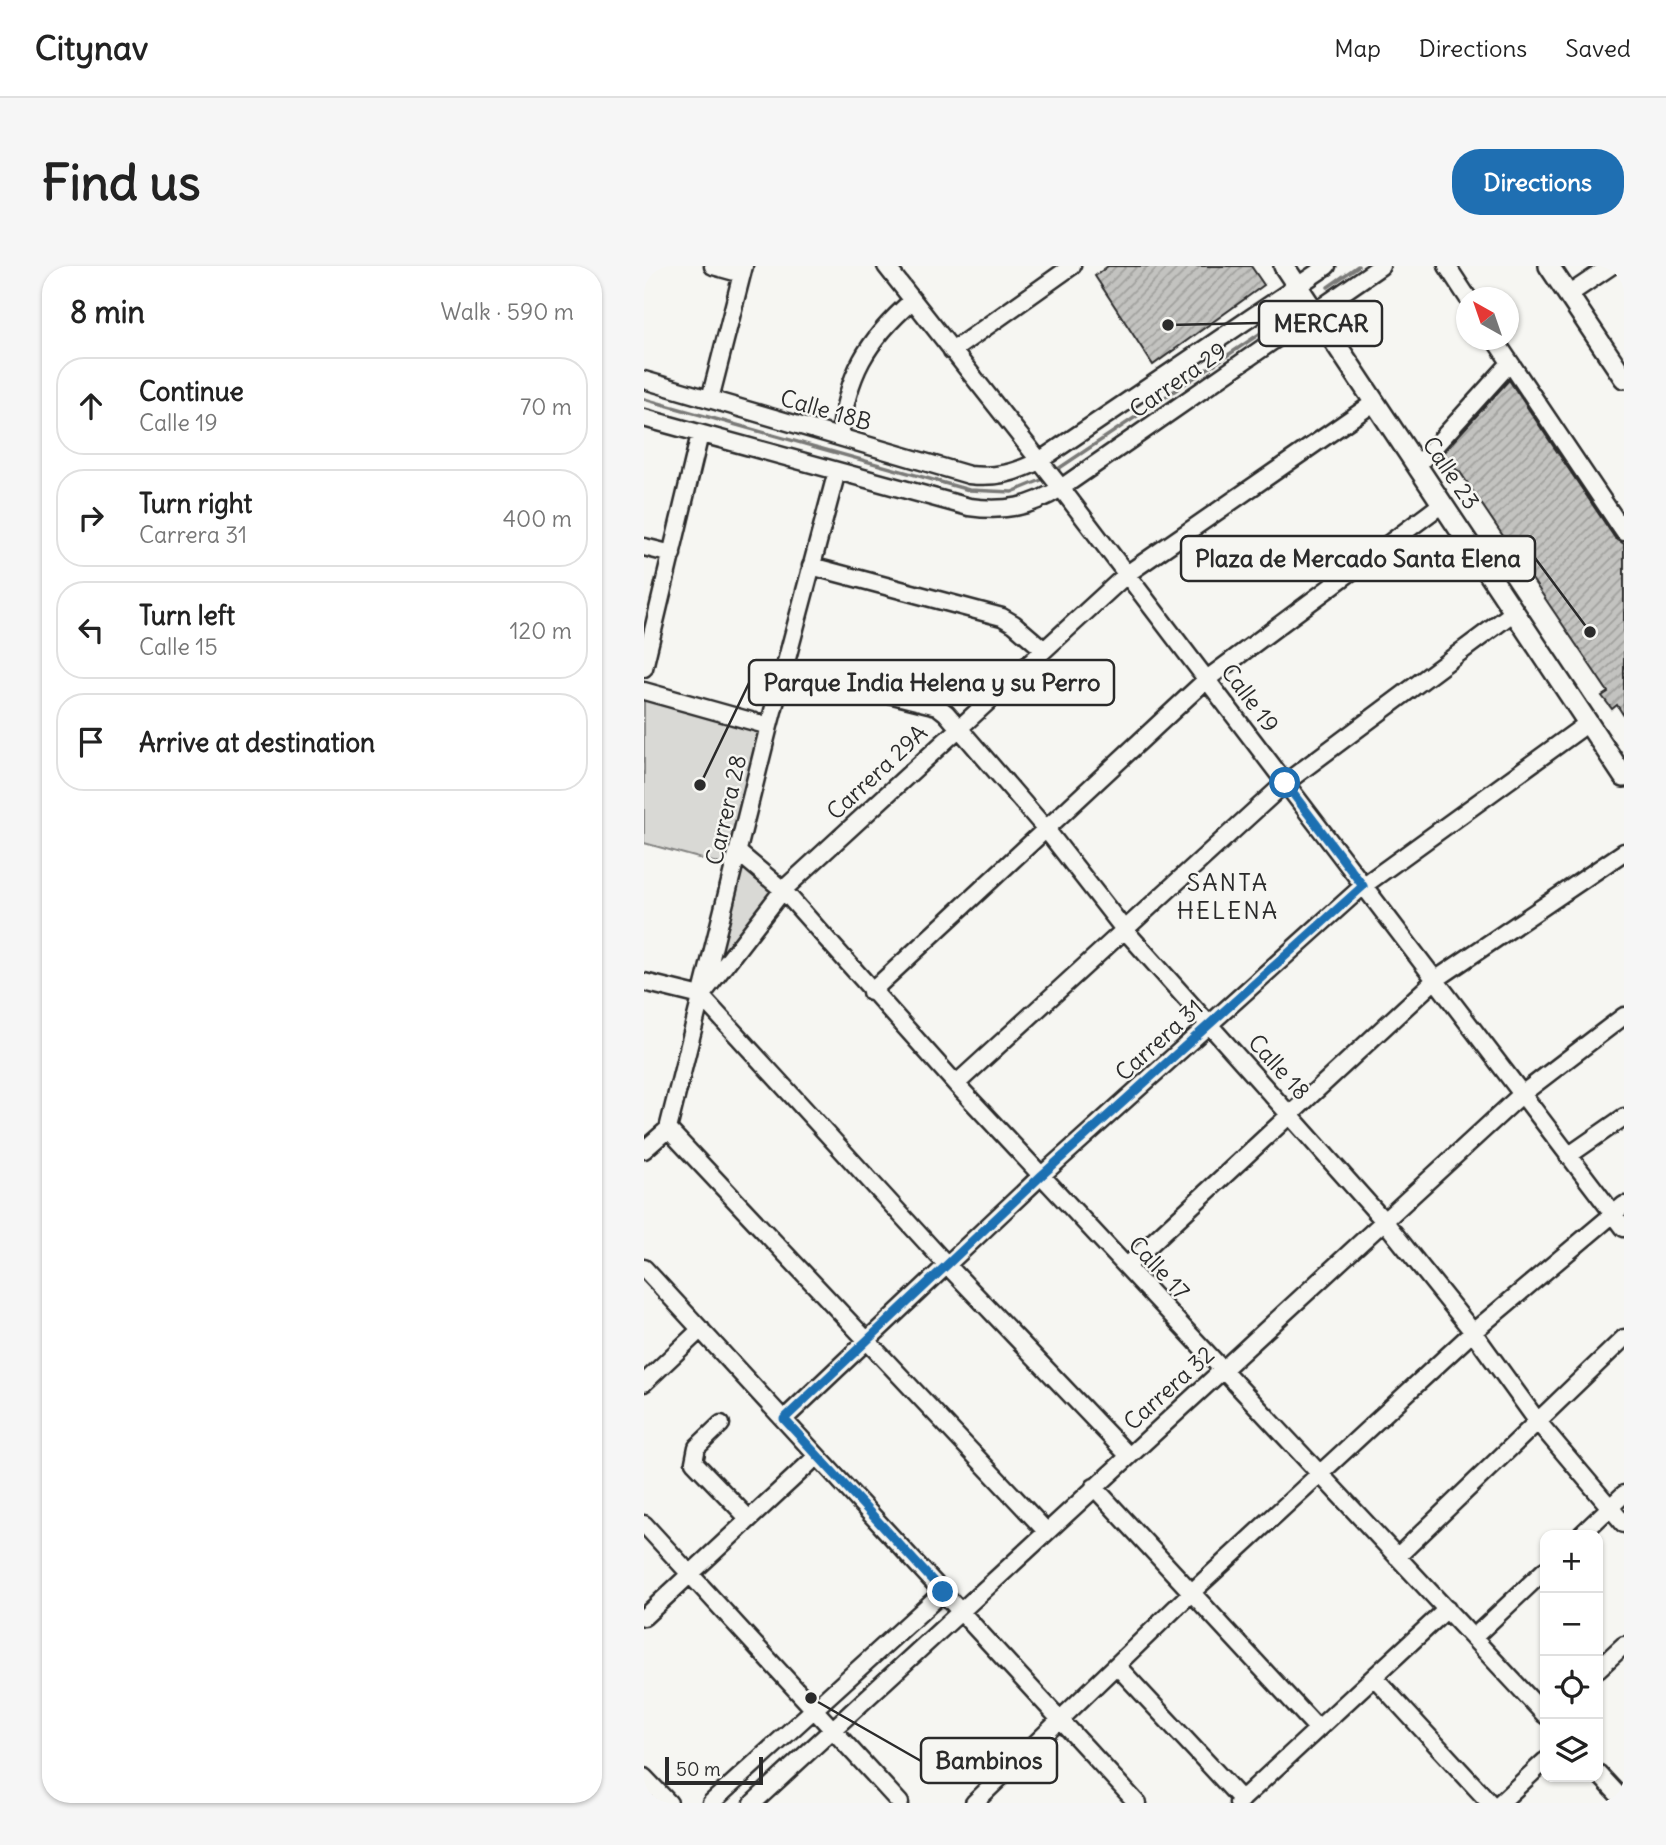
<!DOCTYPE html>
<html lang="en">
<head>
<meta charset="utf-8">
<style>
  :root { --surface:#fff; --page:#f6f6f6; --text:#222; --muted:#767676; --line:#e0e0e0; --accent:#1f6fb2 }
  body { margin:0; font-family:Delius,sans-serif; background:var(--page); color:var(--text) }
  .controls { position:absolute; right:21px; bottom:21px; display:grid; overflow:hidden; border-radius:14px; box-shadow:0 2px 5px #0004 }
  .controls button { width:63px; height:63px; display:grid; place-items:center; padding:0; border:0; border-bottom:2px solid var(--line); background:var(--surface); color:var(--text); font:35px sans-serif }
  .compass { position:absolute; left:812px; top:21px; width:63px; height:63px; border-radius:50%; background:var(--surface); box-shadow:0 2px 5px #0004; rotate:320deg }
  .scale { position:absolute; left:21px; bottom:18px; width:98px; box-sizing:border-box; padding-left:7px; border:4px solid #2b2b2b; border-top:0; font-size:19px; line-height:24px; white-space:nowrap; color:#2b2b2b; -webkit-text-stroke:5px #f6f6f2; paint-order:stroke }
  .stop { position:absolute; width:21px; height:21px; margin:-16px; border:5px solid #1f6fb2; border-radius:50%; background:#fff }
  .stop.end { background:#1f6fb2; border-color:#fff; box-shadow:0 2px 7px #0008 }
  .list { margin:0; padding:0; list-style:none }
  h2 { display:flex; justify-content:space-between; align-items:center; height:91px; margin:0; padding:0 28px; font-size:30px }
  h2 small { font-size:23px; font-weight:400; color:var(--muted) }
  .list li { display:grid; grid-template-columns:46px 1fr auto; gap:21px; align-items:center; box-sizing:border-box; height:98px; margin:0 14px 14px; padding:0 14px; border:2px solid var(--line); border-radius:28px }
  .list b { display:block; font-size:26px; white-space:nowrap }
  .list p { margin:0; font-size:23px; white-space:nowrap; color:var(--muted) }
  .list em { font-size:23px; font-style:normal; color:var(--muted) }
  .icon { flex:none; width:38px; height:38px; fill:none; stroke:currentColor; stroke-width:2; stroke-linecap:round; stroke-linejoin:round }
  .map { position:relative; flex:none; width:980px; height:1537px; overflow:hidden; border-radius:28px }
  header { display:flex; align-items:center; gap:42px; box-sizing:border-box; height:98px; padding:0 35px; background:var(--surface); border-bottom:2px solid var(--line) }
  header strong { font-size:33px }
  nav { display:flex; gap:38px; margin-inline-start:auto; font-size:24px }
  .intro { display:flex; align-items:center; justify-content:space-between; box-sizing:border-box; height:168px; padding:0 42px }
  h1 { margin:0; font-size:49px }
  .button { padding:18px 32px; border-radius:28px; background:var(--accent); color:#fff; font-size:24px; font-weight:700 }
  main { display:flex; gap:42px; padding:0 42px }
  aside { flex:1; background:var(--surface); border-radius:28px; box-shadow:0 2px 5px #0004 }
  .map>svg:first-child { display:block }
  .green { fill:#d9d9d5; stroke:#828280; stroke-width:2 }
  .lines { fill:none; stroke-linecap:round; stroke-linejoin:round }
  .stream { stroke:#7a7a78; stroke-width:3.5 }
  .building { fill:url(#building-hatch); stroke:#2b2b2b; stroke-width:2 }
  .minor-casing { stroke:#2b2b2b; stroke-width:21 }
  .major-casing { stroke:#2b2b2b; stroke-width:24 }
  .minor { stroke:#f6f6f2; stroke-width:16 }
  .major { stroke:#f6f6f2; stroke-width:19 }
  .route { stroke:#1f6fb2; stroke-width:9 }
  .labels { text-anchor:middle; stroke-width:5; stroke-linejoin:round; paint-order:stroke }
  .street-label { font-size:23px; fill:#2b2b2b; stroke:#f6f6f2 }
  .neighbourhood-label { font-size:24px; letter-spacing:2px; fill:#2b2b2b; stroke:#f6f6f2 }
  .leader { fill:none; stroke:#2b2b2b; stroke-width:2.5 }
  .callout-dot { fill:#2b2b2b; stroke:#f6f6f2; stroke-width:2.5 }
  .callout { fill:#f6f6f2; stroke:#2b2b2b; stroke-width:2.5 }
  .callout-label { font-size:24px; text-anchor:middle; font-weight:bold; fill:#2b2b2b }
</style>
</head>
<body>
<header>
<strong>Citynav</strong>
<nav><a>Map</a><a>Directions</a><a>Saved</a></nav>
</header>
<div class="intro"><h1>Find us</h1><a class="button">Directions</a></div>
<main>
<aside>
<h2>8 min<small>Walk · 590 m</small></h2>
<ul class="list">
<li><svg class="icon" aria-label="ahead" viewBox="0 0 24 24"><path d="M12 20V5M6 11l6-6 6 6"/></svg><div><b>Continue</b><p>Calle 19</p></div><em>70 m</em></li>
<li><svg class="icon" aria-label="right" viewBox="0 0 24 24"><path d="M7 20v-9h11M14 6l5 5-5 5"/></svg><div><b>Turn right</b><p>Carrera 31</p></div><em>400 m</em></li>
<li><svg class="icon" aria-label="left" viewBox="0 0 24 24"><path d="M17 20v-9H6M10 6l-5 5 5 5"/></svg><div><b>Turn left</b><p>Calle 15</p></div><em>120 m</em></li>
<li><svg class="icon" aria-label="arrive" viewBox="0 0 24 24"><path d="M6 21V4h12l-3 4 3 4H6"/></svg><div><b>Arrive at destination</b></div></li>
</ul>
</aside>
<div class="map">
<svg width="980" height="1537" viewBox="0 0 980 1537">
  <defs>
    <pattern id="building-hatch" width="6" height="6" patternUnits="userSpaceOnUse" patternTransform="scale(1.75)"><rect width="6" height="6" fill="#c3c3c0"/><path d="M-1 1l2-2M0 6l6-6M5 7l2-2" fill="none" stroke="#9f9f9c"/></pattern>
  </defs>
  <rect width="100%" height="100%" fill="#f6f6f2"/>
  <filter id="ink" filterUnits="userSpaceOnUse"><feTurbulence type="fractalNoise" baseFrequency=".0143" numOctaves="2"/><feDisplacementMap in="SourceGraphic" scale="14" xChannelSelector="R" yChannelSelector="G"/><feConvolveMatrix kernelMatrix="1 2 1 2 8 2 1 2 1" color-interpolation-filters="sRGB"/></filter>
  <g filter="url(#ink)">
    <!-- green -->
    <path class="green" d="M 0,425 L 125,460 L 95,587 L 139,624 L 57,730 L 91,602 L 0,577 Z"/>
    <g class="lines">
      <!-- stream -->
      <path class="stream" d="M 684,21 L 714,0
        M 0,133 L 325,224 L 368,226 L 402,212
        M 411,205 L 645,48"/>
    </g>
    <!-- building -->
    <path class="building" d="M 464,0 L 607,0 L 620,19 L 509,99 L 451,10 Z
      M 865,114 L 971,272 L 980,278 L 980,450 L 973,439 L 968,443 L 958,430 L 964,426 L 816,206 L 795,191 Z"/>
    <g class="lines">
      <!-- minor casing -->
      <g class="minor-casing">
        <path id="minor" d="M 69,0 L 98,8
          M 242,0 L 417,222 L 980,962
          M 803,0 L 824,32
          M 924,29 L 967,0
          M 851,74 L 980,266
          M 308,85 L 428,0
          M 0,114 L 325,209 C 352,212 371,207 395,195 L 683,0
          M 66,133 L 100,0
          M 0,152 L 325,241 C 361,246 387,241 417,222 L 737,0
          M 196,171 C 203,109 222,75 269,34
          M 773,200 L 866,97
          M 0,281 L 28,288
          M 167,300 L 358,351 L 370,358 L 399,383
          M 0,402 L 56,168
          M 140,402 L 293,440 L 302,447 L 401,562 L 479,662 L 741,956 L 829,1066 L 894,1156 L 980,1258
          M 0,425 L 125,460
          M 95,587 L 139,624 L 312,818 L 901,1449
          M 0,716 L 57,730 L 303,999 L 484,1189
          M 227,726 L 563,413 L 798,238
          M 57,730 L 139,624 L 483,308 L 731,136
          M 312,818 L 641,517 L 870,346
          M 24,863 L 402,1265
          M 0,884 L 24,863 L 125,460 L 193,205
          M 924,890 L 980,851
          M 483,1000 L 791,714 L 980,586
          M 0,1002 L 493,1537
          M 0,1117 L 57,1063
          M 140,1153 L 398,909 L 719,620 L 944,457
          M 77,1158 L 53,1181 L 50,1196 L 105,1253
          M 450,1221 L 674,1463
          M 0,1258 L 256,1537
          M 937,1269 L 980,1228
          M 753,1291 L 980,1072
          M 0,1351 L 173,1190
          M 829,1372 L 901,1304
          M 473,1400 L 598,1534
          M 954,1403 L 980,1379
          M 730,1411 L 846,1537
          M 954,1507 L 980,1535
          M 0,1511 L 25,1537
          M 67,1537 L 299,1326
          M 109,1537 L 878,828 L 980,750
          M 330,1537 L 548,1326 L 829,1066 L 980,939
          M 594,1537 L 803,1343
          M 856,1537 L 901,1495"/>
      </g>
      <!-- major casing -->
      <g class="major-casing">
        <path id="major" d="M 640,0 L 980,511
          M 905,0 L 980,112"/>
      </g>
      <!-- minor -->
      <use href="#minor" class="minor"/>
      <!-- major -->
      <use href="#major" class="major"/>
    </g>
  </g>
  <g class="lines" filter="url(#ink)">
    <!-- route -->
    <path class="route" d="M 299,1326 L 140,1153 L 398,909 L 719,620 L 641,517"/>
  </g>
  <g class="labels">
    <!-- street labels -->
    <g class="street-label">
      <text transform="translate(534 114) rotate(-35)" y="8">Carrera 29</text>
      <text transform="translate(182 144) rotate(16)" y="8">Calle 18B</text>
      <text transform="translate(807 207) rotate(56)" y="8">Calle 23</text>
      <text transform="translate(606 432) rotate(53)" y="8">Calle 19</text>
      <text transform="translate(233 506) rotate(-43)" y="8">Carrera 29A</text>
      <text transform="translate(82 544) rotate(-77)" y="8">Carrera 28</text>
      <text transform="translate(515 774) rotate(-42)" y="8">Carrera 31</text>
      <text transform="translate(635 801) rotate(48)" y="8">Calle 18</text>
      <text transform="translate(515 1002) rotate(47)" y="8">Calle 17</text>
      <text transform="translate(525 1122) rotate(-42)" y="8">Carrera 32</text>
    </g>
    <!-- neighbourhood labels -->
    <g class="neighbourhood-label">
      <text x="584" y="625">SANTA<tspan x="584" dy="28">HELENA</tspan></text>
    </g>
  </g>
  <!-- callouts -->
  <path class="leader" d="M524 59L615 57M946 366L891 292M56 519L105 417M167 1432L277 1495"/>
  <g class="callout-dot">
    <circle cx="524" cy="59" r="7"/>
    <circle cx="946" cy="366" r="7"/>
    <circle cx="56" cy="519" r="7"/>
    <circle cx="167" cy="1432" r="7"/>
  </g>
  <g class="callout">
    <rect x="615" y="35" width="123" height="45" rx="7"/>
    <rect x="537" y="270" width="354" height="45" rx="7"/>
    <rect x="105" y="394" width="365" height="45" rx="7"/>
    <rect x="277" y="1472" width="136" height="45" rx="7"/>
  </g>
  <g class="callout-label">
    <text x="677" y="66">MERCAR</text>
    <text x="714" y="301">Plaza de Mercado Santa Elena</text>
    <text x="288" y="425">Parque India Helena y su Perro</text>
    <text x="345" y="1503">Bambinos</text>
  </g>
</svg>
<div class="controls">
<button>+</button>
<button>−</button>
<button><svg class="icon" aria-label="locate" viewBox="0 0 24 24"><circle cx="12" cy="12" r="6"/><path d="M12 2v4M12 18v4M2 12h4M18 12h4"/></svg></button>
<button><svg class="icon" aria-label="layers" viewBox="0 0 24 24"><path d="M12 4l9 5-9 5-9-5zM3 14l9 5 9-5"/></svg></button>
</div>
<svg class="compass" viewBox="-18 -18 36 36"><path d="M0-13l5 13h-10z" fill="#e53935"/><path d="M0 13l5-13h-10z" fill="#767676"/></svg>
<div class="scale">50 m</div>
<div class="stop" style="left:641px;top:517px"></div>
<div class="stop end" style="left:299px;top:1326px"></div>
</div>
</main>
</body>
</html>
